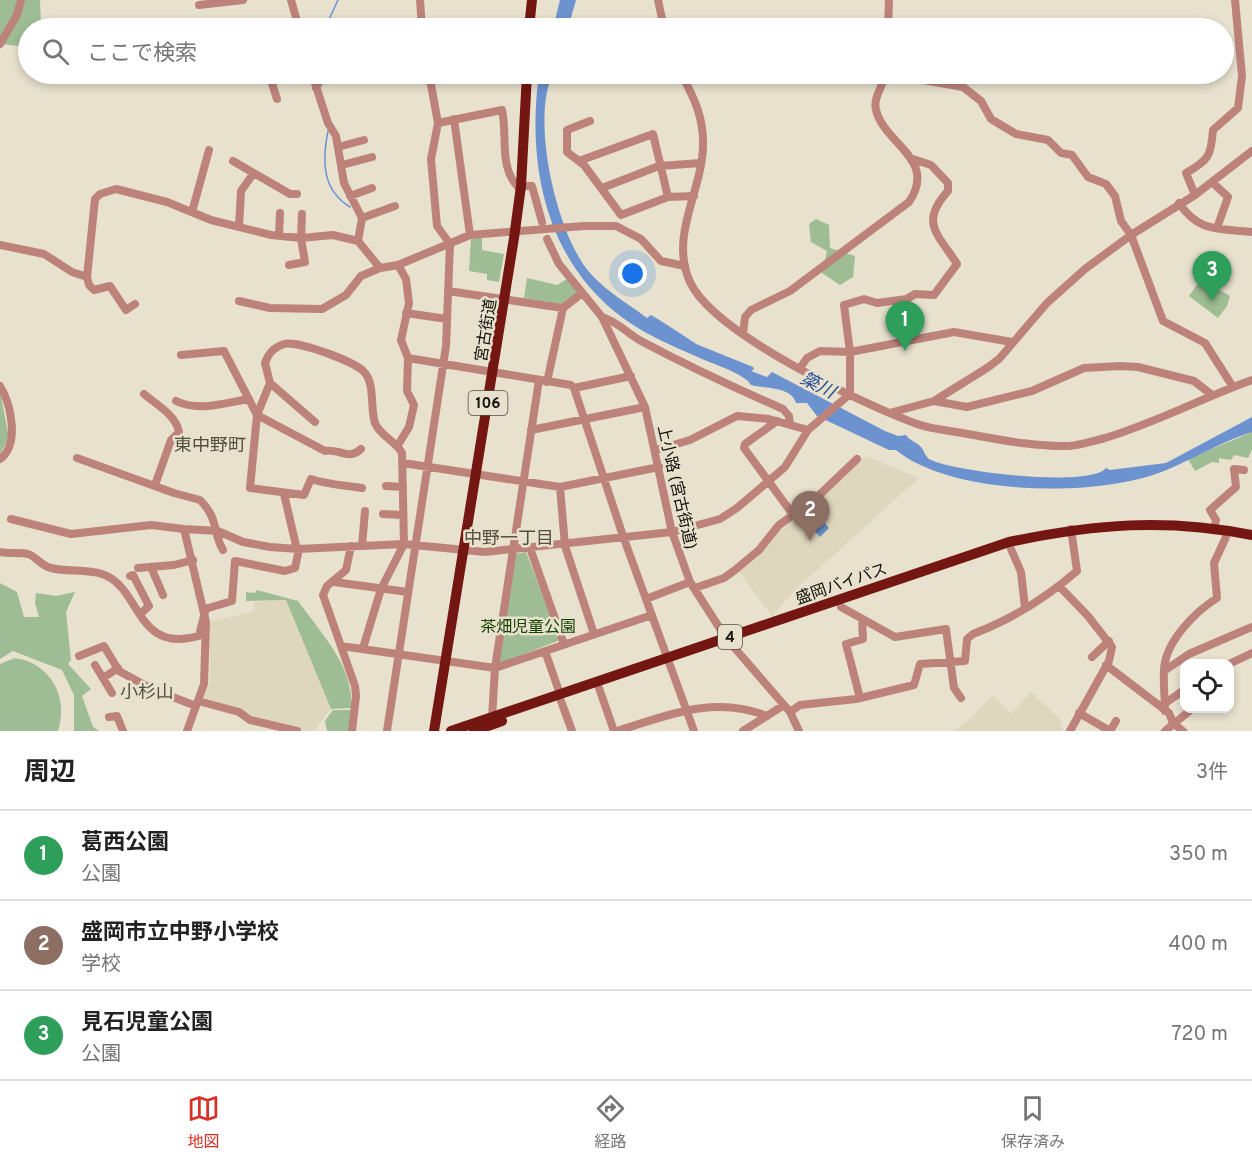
<!DOCTYPE html>
<html lang="ja">
<head>
<meta charset="utf-8">
<style>
  :root { --surface:#fff; --page:#f6f6f6; --text:#222; --muted:#767676; --line:#e0e0e0; --accent:#d93025 }
  body { margin:0; font-family:Overpass,"Noto Sans JP",sans-serif; background:var(--page); color:var(--text) }
  .controls { position:absolute; right:18px; bottom:18px; display:grid; overflow:hidden; border-radius:12px; box-shadow:0 3px 9px #0003 }
  .controls button { width:54px; height:54px; display:grid; place-items:center; padding:0; border:0; border-bottom:2px solid var(--line); background:var(--surface); color:var(--text); font:30px sans-serif }
  .you { position:absolute; left:633px; top:274px; width:21px; height:21px; margin:-15px; border:4px solid #fff; border-radius:50%; background:#1a73e8; box-shadow:0 0 0 9px #1a73e833 }
  .badge { display:grid; place-items:center; width:39px; height:39px; border-radius:50%; background:var(--accent); color:#fff; font-size:20px; font-weight:700 }
  .pin { position:absolute; translate:-50% -50px; filter:drop-shadow(0 2px 3px #0008) }
  .pin::after { content:''; position:absolute; top:32px; width:21px; height:18px; background:inherit; clip-path:polygon(0 0,100% 0,50% 100%) }
  .list { margin:0; padding:0; list-style:none }
  h2 { display:flex; justify-content:space-between; align-items:center; height:78px; margin:0; padding:0 24px; font-size:26px }
  h2 small { font-size:20px; font-weight:400; color:var(--muted) }
  .list li { display:grid; grid-template-columns:39px 1fr auto; gap:18px; align-items:center; box-sizing:border-box; height:90px; padding:0 24px; border-top:2px solid var(--line) }
  .list b { display:block; font-size:22px; white-space:nowrap }
  .list p { margin:0; font-size:20px; white-space:nowrap; color:var(--muted) }
  .list em { font-size:20px; font-style:normal; color:var(--muted) }
  .icon { flex:none; width:33px; height:33px; fill:none; stroke:currentColor; stroke-width:2; stroke-linecap:round; stroke-linejoin:round }
  .map { position:relative; flex:none; width:1252px; height:731px; overflow:hidden }
  .search { position:absolute; background:var(--surface); box-shadow:0 3px 9px #0003; left:18px; right:18px; top:18px; height:66px; display:flex; align-items:center; gap:15px; box-sizing:border-box; padding:0 21px; border-radius:33px; color:var(--muted); font-size:22px }
  .sheet { height:348px; background:var(--surface) }
  nav { display:flex; justify-content:space-around; align-items:center; box-sizing:border-box; height:84px; border-top:2px solid var(--line); background:var(--surface); font-size:16px; color:var(--muted) }
  nav a { display:grid; justify-items:center; gap:3px }
  nav .on { color:var(--accent) }
  .map>svg:first-child { display:block }
  .built { fill:#dfd7bd }
  .green { fill:#9ebd94 }
  .water { fill:#6d92d0 }
  .lines { fill:none; stroke-linecap:round; stroke-linejoin:round }
  .stream { stroke:#6d92d0; stroke-width:1.5 }
  .minor { stroke:#bd837b; stroke-width:8 }
  .highway { stroke:#741611; stroke-width:10 }
  .labels { text-anchor:middle; stroke-width:5; stroke-linejoin:round; paint-order:stroke }
  .shield { fill:#e7e1ce; stroke:#514e44; stroke-width:1.5 }
  .shield-label { font-size:15px; font-weight:bold; fill:#110f09 }
  .street-label { font-size:16px; fill:#110f09; stroke:#e7e1ce }
  .park-label { font-size:16px; fill:#164200; stroke:#e7e1ce }
  .water-label { font-size:18px; font-style:italic; fill:#204a94; stroke:#e7e1ce }
  .neighbourhood-label { font-size:18px; fill:#544f3f; stroke:#e7e1ce }
</style>
</head>
<body>
<div class="map">
<svg width="1252" height="731" viewBox="0 0 1252 731">
  <rect width="100%" height="100%" fill="#e7e1ce"/>
  <!-- built -->
  <path class="built" d="M 866,456 L 919,478 L 795,590 L 772,616 L 738,571 L 780,530 L 798,517 Z
    M 286,600 L 331,709 L 314,731 L 303,731 L 283,723 L 251,719 L 203,701 L 210,681 L 209,622 L 255,611 L 253,602 Z
    M 1031,692 L 1059,718 L 1063,731 L 953,731 L 970,719 L 993,695 L 1011,714 Z"/>
  <!-- green -->
  <path class="green" d="M 0,0 L 40,0 L 41,28 L 28,28 L 28,47 L 0,44 Z
    M 816,219 L 829,225 L 830,248 L 855,256 L 853,277 L 840,285 L 822,273 L 827,251 L 811,242 L 809,224 Z
    M 471,238 L 482,238 L 482,250 L 504,254 L 499,282 L 487,280 L 487,274 L 469,271 Z
    M 527,278 L 557,285 L 567,279 L 578,293 L 562,304 L 524,298 Z
    M 1201,279 L 1230,296 L 1227,306 L 1218,318 L 1189,296 Z
    M 0,391 L 9,438 L 0,454 Z
    M 1252,432 L 1252,449 L 1248,458 L 1234,455 L 1231,460 L 1219,458 L 1219,463 L 1212,462 L 1195,471 L 1188,459 Z
    M 526,552 L 560,640 L 499,664 L 514,554 Z
    M 0,583 L 17,592 L 24,617 L 39,617 L 35,603 L 36,593 L 56,596 L 75,592 L 66,612 L 71,660 L 68,664 L 91,689 L 82,696 L 93,727 L 99,731 L 74,731 L 74,695 L 62,670 L 13,651 L 0,659 Z
    M 257,590 L 298,601 C 321,633 355,668 351,708 L 331,709 L 286,600 L 246,601 L 246,592 L 255,593 Z
    M 15,658 C 50,663 69,696 58,731 L 0,731 L 0,664 Z
    M 333,710 L 352,710 L 350,731 L 327,731 L 325,721 Z"/>
  <!-- water -->
  <path class="water" d="M 560,0 L 576,0 L 568,28 L 553,28 Z
    M 539,74 L 553,74 C 530,119 557,236 590,273 C 608,293 626,302 647,318 L 651,315 C 655,317 694,342 696,344 L 753,367 L 754,369 L 751,371 L 767,377 L 772,372 L 885,431 L 898,436 L 906,435 C 911,442 915,441 920,446 C 925,450 924,457 931,460 C 956,472 1090,488 1106,468 L 1110,470 L 1166,463 L 1252,417 L 1252,432 C 1222,441 1194,459 1164,471 C 1098,498 952,496 896,450 L 889,450 L 817,416 L 807,403 L 796,403 C 792,387 766,388 755,386 C 749,385 751,384 748,381 C 736,371 716,365 702,359 C 671,345 640,333 614,311 C 544,253 527,161 539,74 Z
    M 816,513 L 829,528 L 820,537 L 806,522 Z"/>
  <g class="lines">
    <!-- stream -->
    <path class="stream" d="M 325,28 L 338,0
      M 328,131 C 322,161 322,190 350,207"/>
    <!-- minor -->
    <path class="minor" d="M 291,0 L 299,28
      M 420,0 L 422,28
      M 658,0 L 664,28
      M 199,5 L 243,0
      M 888,28 L 889,0
      M 0,44 L 17,15 L 21,0
      M 269,74 L 277,99
      M 312,74 L 328,123 L 336,136 L 344,183 L 362,218 L 358,241
      M 429,74 L 438,123 L 502,110 C 508,137 498,169 520,189
      M 681,74 C 694,97 704,118 703,146 C 702,192 669,236 690,282 C 713,333 864,405 917,424 C 931,429 947,430 962,433 C 997,439 1034,447 1069,446 C 1081,445 1093,441 1105,438 C 1155,423 1202,398 1252,380
      M 885,78 L 912,78 L 963,87 L 981,101 L 991,119 L 1016,134 L 1048,140 L 1061,153 L 1072,155 L 1088,177 L 1106,184 L 1115,196 L 1121,221 L 1131,235 L 1163,321 L 1205,343 L 1233,387
      M 316,88 L 323,75 L 347,74
      M 454,119 L 470,235
      M 590,121 L 567,130 L 567,152 L 584,165 L 621,215 L 668,197 L 694,196
      M 338,147 L 364,140
      M 233,161 L 290,194 L 297,194
      M 579,161 L 653,134 L 668,197
      M 342,165 L 372,157
      M 1212,182 L 1228,197 L 1217,228
      M 521,186 L 532,186 L 542,222
      M 602,188 L 659,166 L 701,163
      M 1195,195 L 1186,173 C 1209,160 1211,156 1213,130 L 1238,108 L 1242,76 L 1235,0
      M 350,196 L 372,188
      M 1179,203 C 1199,233 1219,228 1252,232
      M 192,212 L 209,150
      M 362,218 L 395,206
      M 239,226 L 241,191 L 253,174
      M 279,235 L 280,213
      M 547,239 L 559,264 L 602,317 L 645,407 L 672,532 L 690,582 L 726,638 L 790,712 L 799,731
      M 0,245 L 44,254 L 72,272 L 87,277
      M 289,265 L 305,262 L 301,238 L 302,214
      M 448,291 L 563,308
      M 239,301 L 270,308 L 322,309 L 346,295 L 361,276 L 380,268 L 398,265 L 470,235 L 584,226 L 616,226 L 641,239 L 661,261 L 685,266
      M 135,304 L 126,310 L 110,286 L 94,290 L 89,285 L 87,277 L 95,199 L 100,194 L 116,189 L 167,202 L 211,220 L 271,235 L 301,238 L 333,235 L 358,241 L 380,268
      M 406,313 L 447,319
      M 602,317 C 617,321 628,334 641,341 C 688,366 735,388 783,409 L 789,416 L 790,424
      M 743,334 L 745,317 L 751,310 L 790,291 L 909,202 C 938,159 884,144 876,110 C 873,97 883,87 885,74
      M 181,355 L 224,351 L 257,415 L 325,451 C 339,448 348,461 361,449
      M 408,358 L 571,385 L 574,388 L 631,376
      M 800,368 L 807,358 L 820,351 L 850,352 L 954,332 L 1012,342
      M 547,382 L 563,308 L 582,293
      M 270,383 L 315,422
      M 0,386 C 11,404 20,445 0,459
      M 574,388 L 623,536 L 694,731
      M 144,394 C 157,405 176,415 179,432 L 171,440 L 155,485
      M 176,401 C 199,412 225,403 249,399
      M 934,401 L 967,407 L 1032,391 L 1084,368 L 1120,366 L 1138,367 L 1194,381 L 1212,395
      M 893,412 L 934,401 L 987,368 L 999,359 L 1047,303 L 1085,269 L 1131,235 L 1195,195 L 1252,151
      M 777,421 L 745,444 L 744,448 L 794,516
      M 531,430 L 645,407
      M 398,445 L 409,427 L 414,405 L 407,391 L 408,358 L 401,340 L 409,303 L 406,279 L 398,265
      M 656,450 L 690,440 L 737,416 L 769,419 L 808,430
      M 77,458 L 174,493 L 200,500 C 219,519 212,531 223,550
      M 403,463 L 560,487 L 659,467
      M 386,486 L 403,487
      M 560,487 L 565,546 L 594,634
      M 362,488 C 344,485 329,485 311,479 L 304,495 L 250,488 L 257,415 L 270,383 L 265,363 C 268,354 274,347 284,344 C 297,340 357,362 365,373 C 375,385 370,408 375,423 C 380,436 396,441 402,453 L 404,544 L 381,589 L 363,648
      M 383,514 L 403,515
      M 11,519 L 71,534 L 151,525 L 184,529
      M 1214,529 L 1216,520 L 1210,510 L 1236,487 L 1234,469 L 1244,470
      M 351,546 L 346,570 L 327,586 L 323,595 L 355,686 L 356,696 L 352,731
      M 362,546 L 365,511
      M 530,548 L 564,644
      M 1011,549 L 1021,572 L 1025,608
      M 0,552 C 9,554 19,552 28,554 C 37,557 41,566 51,568 C 67,572 86,569 102,574 C 142,587 134,654 199,636 L 205,612
      M 151,567 L 163,595
      M 138,568 L 174,565 L 193,560
      M 130,576 L 133,575 L 149,606 L 140,614
      M 334,582 L 408,592
      M 1059,586 L 1088,616 L 1112,647 L 1109,661 L 1070,731
      M 695,588 L 724,578 L 735,570 L 759,550 L 779,525 L 814,500 L 857,459
      M 646,599 L 690,582
      M 841,607 L 895,637 L 946,629 L 954,688 L 961,698
      M 205,609 L 232,601 L 235,561 L 285,571 L 295,568 L 298,554 L 284,494
      M 341,646 L 495,668 L 652,615
      M 545,651 L 560,694
      M 79,656 L 104,646 L 119,671 L 152,689 L 196,706
      M 1092,657 L 1109,641
      M 1229,664 L 1252,653
      M 95,665 L 112,693
      M 1106,665 L 1169,713 L 1173,723 L 1183,731
      M 1164,671 L 1189,654 L 1252,627
      M 103,678 L 118,668
      M 599,688 L 614,731
      M 860,698 L 846,644 L 863,639 L 862,619
      M 198,701 L 239,712 L 250,720 L 297,731
      M 561,701 L 572,731
      M 1167,702 L 1181,692
      M 1165,711 C 1165,698 1163,682 1164,669 C 1166,641 1195,612 1217,598 L 1214,563 L 1226,537
      M 790,712 L 800,705 L 856,699 L 914,685 L 920,664 L 965,661 L 967,639 L 973,634 C 1010,620 1047,597 1077,571 L 1071,529
      M 1079,713 L 1110,731
      M 109,717 L 117,716 L 123,731
      M 492,718 L 495,668 L 539,380
      M 187,731 L 204,684 L 206,622 L 184,529 L 218,531 L 243,542 L 270,547 L 298,549 L 404,544 L 485,552 L 672,532 L 720,519 L 737,508 L 785,467 L 808,430 L 850,394 L 850,352 L 844,305 L 864,299 L 877,303 L 907,299 L 915,294 L 934,295 L 957,264 C 938,234 919,223 948,191 L 948,183 L 931,165 L 913,159
      M 387,731 L 446,346 L 450,244 L 437,226 L 431,159 L 438,123
      M 617,731 C 669,715 714,695 767,716
      M 743,731 L 784,705
      M 1110,731 L 1116,721
      M 1165,731 L 1193,708"/>
    <!-- highway -->
    <path class="highway" d="M 529,28 L 532,0
      M 434,731 L 514,238 L 521,186 L 527,74
      M 451,731 L 1009,542 C 1095,524 1165,518 1252,535
      M 474,731 L 502,721"/>
  </g>
  <g class="labels">
    <!-- shield labels -->
    <g class="shield">
      <rect x="468.5" y="391" width="39" height="24" rx="4.5"/>
      <rect x="718" y="625" width="24" height="24" rx="4.5"/>
    </g>
    <g class="shield-label">
      <text x="488" y="408">106</text>
      <text x="730" y="642">4</text>
    </g>
    <!-- street labels -->
    <g class="street-label">
      <text transform="translate(485 330) rotate(-81)" y="6">宮古街道</text>
      <text transform="translate(678 487) rotate(77)" y="6">上小路 (宮古街道)</text>
      <text transform="translate(841 583) rotate(-19)" y="6">盛岡バイパス</text>
    </g>
    <!-- park labels -->
    <g class="park-label">
      <text x="528" y="632">茶畑児童公園</text>
    </g>
    <!-- water labels -->
    <g class="water-label">
      <text transform="translate(818 385) rotate(27)" y="6">簗川</text>
    </g>
    <!-- neighbourhood labels -->
    <g class="neighbourhood-label">
      <text x="210" y="451">東中野町</text>
      <text x="509" y="544">中野一丁目</text>
      <text x="147" y="698">小杉山</text>
    </g>
  </g>
</svg>
<div class="controls">
<button><svg class="icon" aria-label="locate" viewBox="0 0 24 24"><circle cx="12" cy="12" r="6"/><path d="M12 2v4M12 18v4M2 12h4M18 12h4"/></svg></button>
</div>
<div class="you"></div>
<div class="pin badge" style="left:905px;top:351px;background:#2e9e5b">1</div>
<div class="pin badge" style="left:810px;top:541px;background:#8d6e63">2</div>
<div class="pin badge" style="left:1212px;top:301px;background:#2e9e5b">3</div>
<div class="search"><svg class="icon" aria-label="search" viewBox="0 0 24 24"><circle cx="10" cy="10" r="6"/><path d="M15 15l6 6"/></svg>ここで検索</div>
</div>
<section class="sheet">
<h2>周辺<small>3件</small></h2>
<ul class="list">
<li><span class="badge" style="background:#2e9e5b">1</span><div><b>葛西公園</b><p>公園</p></div><em>350 m</em></li>
<li><span class="badge" style="background:#8d6e63">2</span><div><b>盛岡市立中野小学校</b><p>学校</p></div><em>400 m</em></li>
<li><span class="badge" style="background:#2e9e5b">3</span><div><b>見石児童公園</b><p>公園</p></div><em>720 m</em></li>
</ul>
</section>
<nav>
<a class="on"><svg class="icon" aria-label="map" viewBox="0 0 24 24"><path d="M3 6l6-2 6 2 6-2v14l-6 2-6-2-6 2zM9 4v14M15 6v14"/></svg>地図</a>
<a><svg class="icon" aria-label="directions" viewBox="0 0 24 24"><path d="M12 3l9 9-9 9-9-9zM9 14v-3h6M13 9l2 2-2 2"/></svg>経路</a>
<a><svg class="icon" aria-label="saved" viewBox="0 0 24 24"><path d="M7 4h10v16l-5-4-5 4z"/></svg>保存済み</a>
</nav>
</body>
</html>
